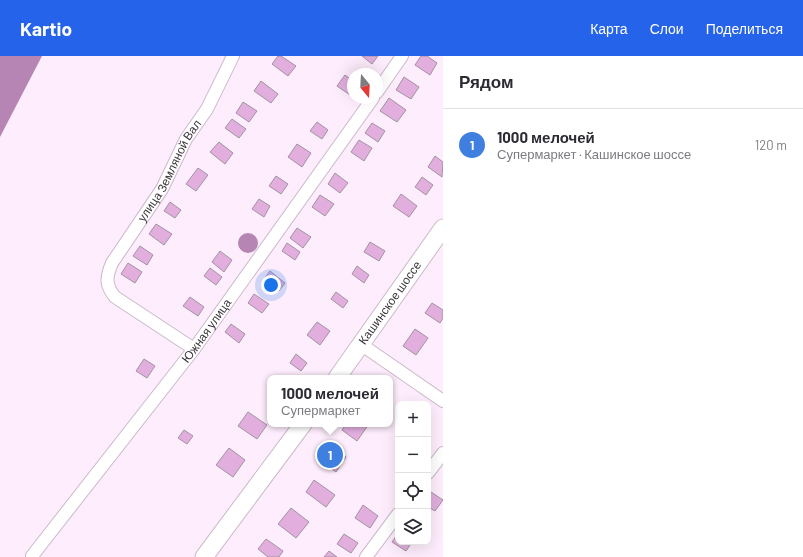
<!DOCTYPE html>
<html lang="ru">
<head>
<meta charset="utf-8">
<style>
  :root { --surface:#fff; --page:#f2f2f3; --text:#2b2b33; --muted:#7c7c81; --line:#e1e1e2; --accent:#2563eb }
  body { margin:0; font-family:Barlow,sans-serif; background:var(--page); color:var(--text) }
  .controls { position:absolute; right:12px; bottom:12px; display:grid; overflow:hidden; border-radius:8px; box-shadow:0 4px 16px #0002 }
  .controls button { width:36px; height:36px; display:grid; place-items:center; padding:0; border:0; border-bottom:1px solid var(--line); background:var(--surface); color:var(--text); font:20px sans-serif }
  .compass { position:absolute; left:347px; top:12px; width:36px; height:36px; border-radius:50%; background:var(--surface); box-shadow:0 4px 16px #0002; rotate:162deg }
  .you { position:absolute; left:271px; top:229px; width:14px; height:14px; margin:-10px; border:3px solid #fff; border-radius:50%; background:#1a73e8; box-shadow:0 0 0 6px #1a73e833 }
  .badge { display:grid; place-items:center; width:26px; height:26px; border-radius:50%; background:var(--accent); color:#fff; font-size:13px; font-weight:700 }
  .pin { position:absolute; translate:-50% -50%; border:2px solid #fff; box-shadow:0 1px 4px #0006 }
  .popup { position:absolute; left:267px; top:319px; width:126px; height:52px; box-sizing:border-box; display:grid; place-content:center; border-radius:8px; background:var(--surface); filter:drop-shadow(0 1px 3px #0005); font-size:13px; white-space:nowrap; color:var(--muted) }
  .popup b { font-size:15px; color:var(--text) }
  .popup::after { content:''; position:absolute; left:50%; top:100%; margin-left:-8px; border:8px solid transparent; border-top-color:var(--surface) }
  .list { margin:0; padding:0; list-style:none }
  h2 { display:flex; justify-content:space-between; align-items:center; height:52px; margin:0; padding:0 16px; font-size:17px }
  h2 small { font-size:13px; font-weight:400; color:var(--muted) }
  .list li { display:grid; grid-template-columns:26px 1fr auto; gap:12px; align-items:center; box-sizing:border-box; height:72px; padding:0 16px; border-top:1px solid var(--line) }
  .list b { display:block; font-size:15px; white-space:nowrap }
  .list p { margin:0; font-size:13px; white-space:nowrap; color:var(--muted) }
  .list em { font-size:13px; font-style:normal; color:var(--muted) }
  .icon { flex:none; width:22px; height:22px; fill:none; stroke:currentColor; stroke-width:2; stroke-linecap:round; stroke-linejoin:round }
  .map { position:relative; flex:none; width:443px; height:501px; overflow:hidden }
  header { display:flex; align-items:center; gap:24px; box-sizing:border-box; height:56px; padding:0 20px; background:var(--accent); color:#fff }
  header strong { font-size:19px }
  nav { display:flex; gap:22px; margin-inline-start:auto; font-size:14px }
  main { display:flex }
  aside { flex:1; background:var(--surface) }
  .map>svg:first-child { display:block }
  .water { fill:#b685b3 }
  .building { fill:#e1aede; stroke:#a293a1 }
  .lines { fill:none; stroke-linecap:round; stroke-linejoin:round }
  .street-casing { stroke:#cabac9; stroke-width:14 }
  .secondary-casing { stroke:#cabac9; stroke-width:19 }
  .street { stroke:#fff; stroke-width:12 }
  .secondary { stroke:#fff; stroke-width:17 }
  .labels { text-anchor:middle; stroke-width:3.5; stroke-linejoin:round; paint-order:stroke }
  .street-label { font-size:12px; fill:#3c363c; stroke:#fff }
</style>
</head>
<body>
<header>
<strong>Kartio</strong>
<nav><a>Карта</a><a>Слои</a><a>Поделиться</a></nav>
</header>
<main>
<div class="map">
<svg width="443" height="501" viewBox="0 0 443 501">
  <rect width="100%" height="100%" fill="#feedfc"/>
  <!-- water -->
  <path class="water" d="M 0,0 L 42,0 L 0,81 Z
    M238 187a10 10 0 1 1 20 0a10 10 0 1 1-20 0Z"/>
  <!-- building -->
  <path class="building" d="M 278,0 L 281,0 L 296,10 L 288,20 L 272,8 Z
    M 362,0 L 378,0 L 372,8 Z
    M 421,0 L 427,0 L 437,7 L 430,19 L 415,9 Z
    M 345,19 L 353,25 L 353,34 L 350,39 L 337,30 Z
    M 404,21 L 419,31 L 411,43 L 396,34 Z
    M 261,25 L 278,38 L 271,47 L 254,35 Z
    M 389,42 L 406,54 L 397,66 L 380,55 Z
    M 243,46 L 257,55 L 249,66 L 236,57 Z
    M 232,63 L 246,73 L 239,82 L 225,72 Z
    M 317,66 L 328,74 L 322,83 L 310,75 Z
    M 372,67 L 385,75 L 378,86 L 365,77 Z
    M 359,84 L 372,92 L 364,105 L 351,96 Z
    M 219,86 L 233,97 L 225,108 L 210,96 Z
    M 297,88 L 311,97 L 302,111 L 288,101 Z
    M 435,100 L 443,106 L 442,121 L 428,111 Z
    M 198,112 L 208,119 L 196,135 L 186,128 Z
    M 335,117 L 348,127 L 340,137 L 328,128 Z
    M 276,120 L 288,128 L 281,138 L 269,130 Z
    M 422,121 L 433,129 L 426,139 L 415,131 Z
    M 401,138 L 417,150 L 409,161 L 393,150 Z
    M 320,139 L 334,148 L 325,160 L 312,151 Z
    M 259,143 L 270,150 L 264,161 L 252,153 Z
    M 170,146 L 181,154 L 175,162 L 164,155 Z
    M 156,168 L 172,178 L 164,189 L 149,178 Z
    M 297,172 L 311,181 L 303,192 L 290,182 Z
    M 370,186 L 385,195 L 379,205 L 364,196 Z
    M 287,187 L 300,196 L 295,204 L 282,195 Z
    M 140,190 L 153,199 L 147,209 L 133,200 Z
    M 220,195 L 232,204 L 224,216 L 212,206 Z
    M 128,207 L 142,216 L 135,227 L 121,218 Z
    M 357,210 L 369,219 L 364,227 L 352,218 Z
    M 210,212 L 222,221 L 216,229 L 204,220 Z
    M 270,215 L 285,227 L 279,235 L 264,223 Z
    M 336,236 L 348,245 L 343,252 L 331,243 Z
    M 254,238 L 269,248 L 262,257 L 248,247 Z
    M 190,241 L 204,251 L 198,260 L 183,250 Z
    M 432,247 L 443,254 L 443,262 L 440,267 L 425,257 Z
    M 317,266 L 330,275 L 320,289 L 307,279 Z
    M 231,268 L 245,278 L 239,287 L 225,276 Z
    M 415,273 L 428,282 L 416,299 L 403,290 Z
    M 296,298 L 307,307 L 301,315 L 290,307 Z
    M 144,303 L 155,310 L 147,322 L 136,315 Z
    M 248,356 L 267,369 L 257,383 L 238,370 Z
    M 346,368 L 369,368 L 357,385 L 342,374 Z
    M 184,374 L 193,380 L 187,388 L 178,382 Z
    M 330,391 L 346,401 L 336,416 L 320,405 Z
    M 229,392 L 245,404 L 233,421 L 216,409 Z
    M 314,424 L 335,439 L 326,451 L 306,436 Z
    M 428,434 L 443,444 L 435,455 L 428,451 Z
    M 363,449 L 378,460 L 370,472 L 355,462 Z
    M 291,452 L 309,466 L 296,482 L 278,468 Z
    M 398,477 L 398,486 L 412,486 L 406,495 L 392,486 Z
    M 344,478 L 358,487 L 351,497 L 337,488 Z
    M 266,483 L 283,495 L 279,501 L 268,501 L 258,493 Z
    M 329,495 L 337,501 L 324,501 Z"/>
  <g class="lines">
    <!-- street casing -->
    <g class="street-casing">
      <g id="street">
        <path d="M 377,36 L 402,0"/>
        <path d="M 362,289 L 443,345"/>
        <path id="s1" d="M 194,293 L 115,241 C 105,229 106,221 112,207 L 162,133 L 186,83 L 207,53 L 233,0"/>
        <path d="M 428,417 L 443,397"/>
        <path id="s2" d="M 32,500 L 194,293 L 373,42"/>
        <path d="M 366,501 L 398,458"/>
      </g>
    </g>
    <!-- secondary casing -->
    <g class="secondary-casing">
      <g id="secondary">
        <path id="s3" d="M 337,322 L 443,172"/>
        <path d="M 204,501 L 303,368"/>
      </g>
    </g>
    <!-- street -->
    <use href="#street" class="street"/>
    <!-- secondary -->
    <use href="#secondary" class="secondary"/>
  </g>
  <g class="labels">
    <!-- street labels -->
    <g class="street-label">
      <text dy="4" stroke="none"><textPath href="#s1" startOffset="240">улица Земляной Вал</textPath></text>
      <text dy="4" stroke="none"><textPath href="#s3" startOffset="92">Кашинское шоссе</textPath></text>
      <text dy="4" stroke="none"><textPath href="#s2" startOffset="285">Южная улица</textPath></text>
    </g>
  </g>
</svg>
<div class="controls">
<button>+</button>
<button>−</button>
<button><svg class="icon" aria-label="locate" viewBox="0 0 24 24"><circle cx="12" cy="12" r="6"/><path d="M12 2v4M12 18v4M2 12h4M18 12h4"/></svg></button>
<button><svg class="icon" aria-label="layers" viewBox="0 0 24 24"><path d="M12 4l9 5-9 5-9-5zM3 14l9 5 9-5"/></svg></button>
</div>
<svg class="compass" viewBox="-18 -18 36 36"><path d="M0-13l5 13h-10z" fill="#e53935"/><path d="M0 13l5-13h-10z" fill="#7c7c81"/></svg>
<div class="you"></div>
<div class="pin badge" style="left:330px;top:399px;background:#3f7fe0">1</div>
<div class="popup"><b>1000 мелочей</b>Супермаркет</div>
</div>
<aside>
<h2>Рядом<small></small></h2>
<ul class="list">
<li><span class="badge" style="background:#3f7fe0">1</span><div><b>1000 мелочей</b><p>Супермаркет · Кашинское шоссе</p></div><em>120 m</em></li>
</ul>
</aside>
</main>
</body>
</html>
